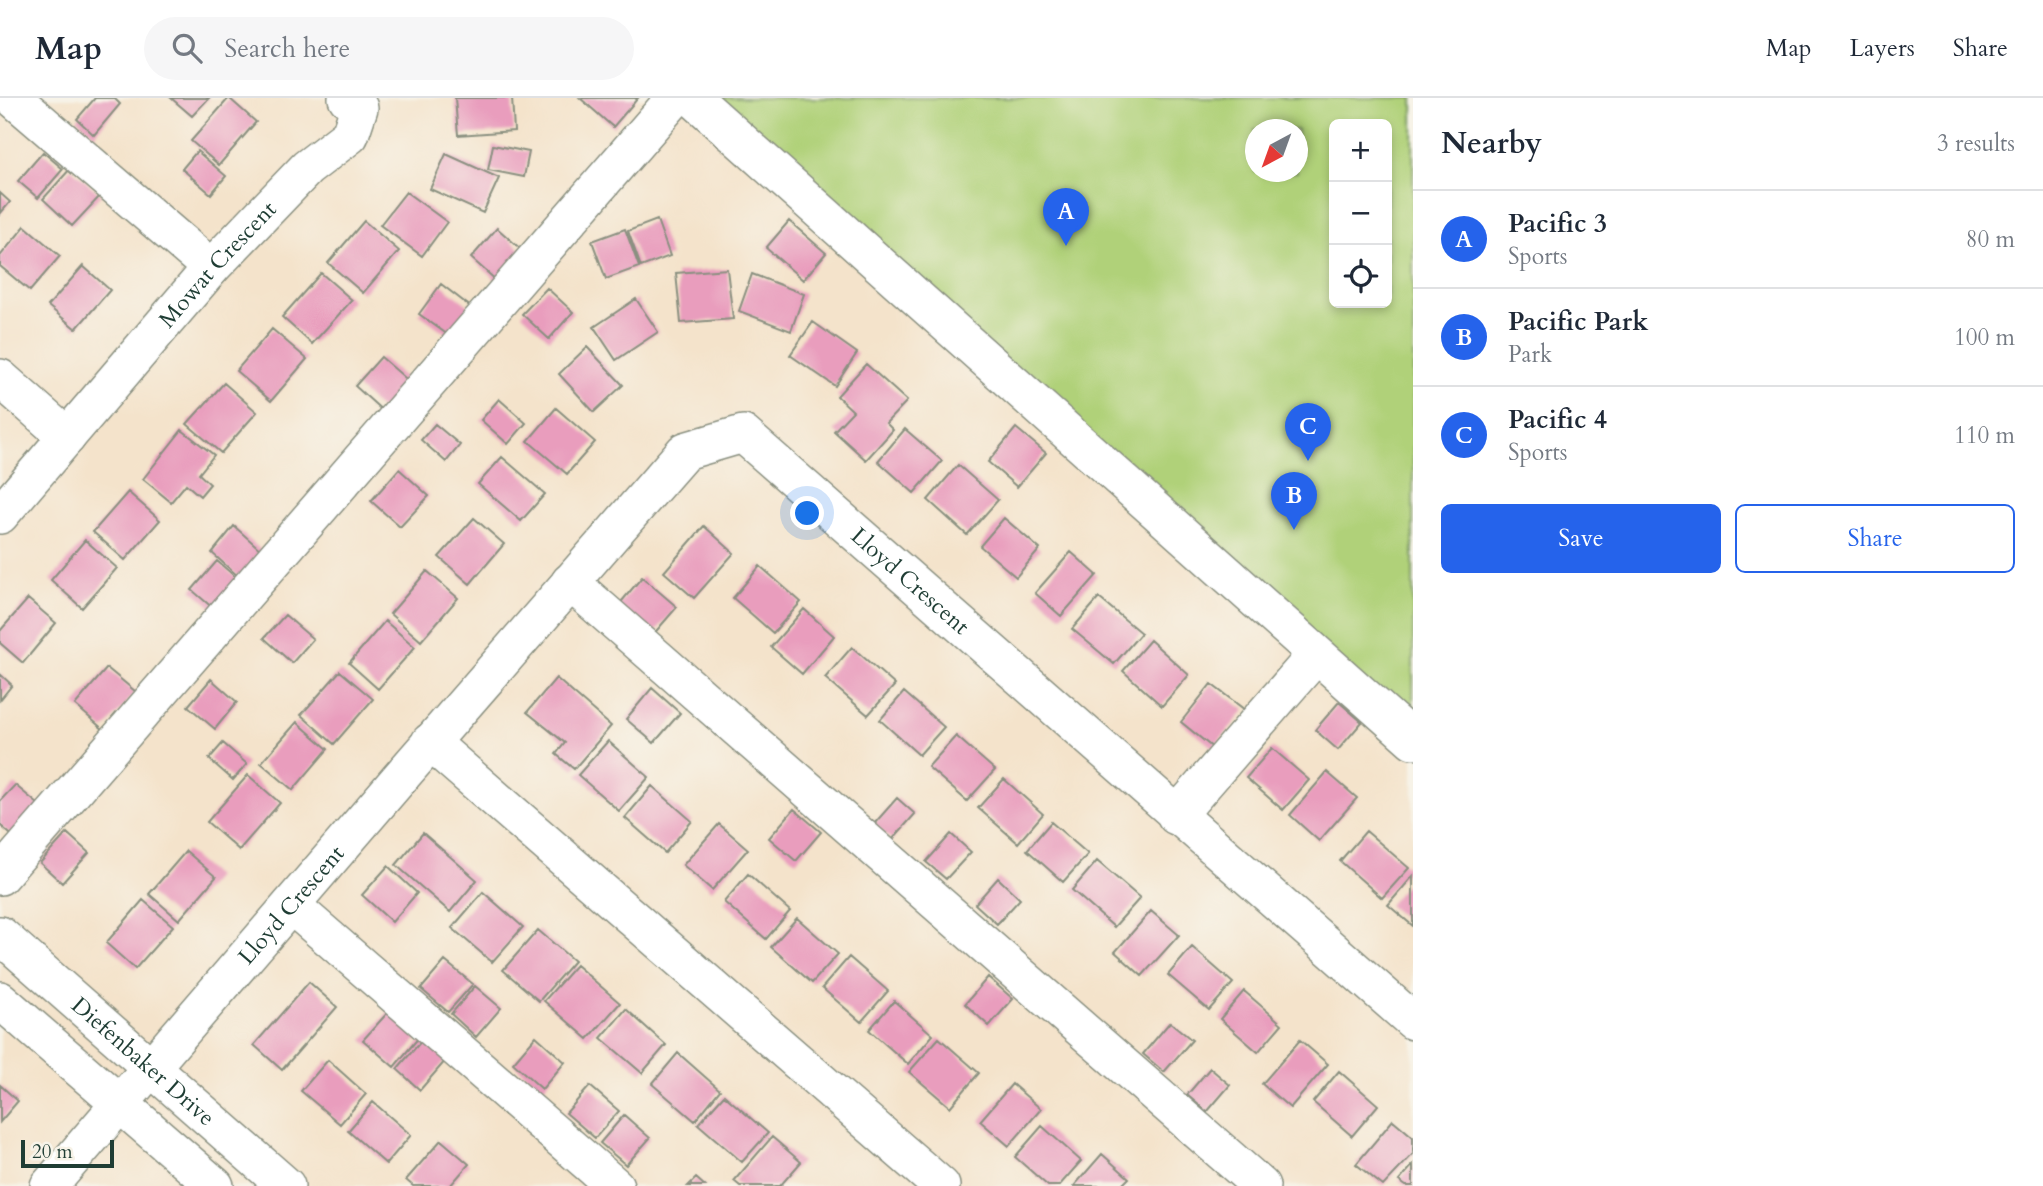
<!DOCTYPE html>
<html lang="en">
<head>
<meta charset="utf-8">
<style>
  :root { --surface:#fff; --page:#f6f6f7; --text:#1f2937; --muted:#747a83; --line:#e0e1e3; --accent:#2563eb }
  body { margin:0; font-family:Cardo,serif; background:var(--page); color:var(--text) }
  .controls { position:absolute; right:21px; top:21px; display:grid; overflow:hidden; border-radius:10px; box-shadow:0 4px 10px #0003 }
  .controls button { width:63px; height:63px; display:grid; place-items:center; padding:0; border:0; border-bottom:2px solid var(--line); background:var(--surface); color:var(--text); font:35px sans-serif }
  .compass { position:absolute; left:1245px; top:21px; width:63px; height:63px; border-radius:50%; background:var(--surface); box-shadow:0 4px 10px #0003; rotate:221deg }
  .scale { position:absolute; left:21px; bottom:18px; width:93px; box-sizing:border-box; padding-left:7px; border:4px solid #1f3d34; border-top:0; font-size:19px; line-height:24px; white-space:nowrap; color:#1f3d34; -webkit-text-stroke:5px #f7f3e8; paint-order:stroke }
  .you { position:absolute; left:808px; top:416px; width:24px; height:24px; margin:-18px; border:5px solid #fff; border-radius:50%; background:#1a73e8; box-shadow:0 0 0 10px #1a73e833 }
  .badge { display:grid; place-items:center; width:46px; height:46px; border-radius:50%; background:var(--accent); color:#fff; font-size:23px; font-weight:700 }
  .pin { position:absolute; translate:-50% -58px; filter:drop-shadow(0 2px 4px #0008) }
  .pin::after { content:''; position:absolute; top:37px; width:24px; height:21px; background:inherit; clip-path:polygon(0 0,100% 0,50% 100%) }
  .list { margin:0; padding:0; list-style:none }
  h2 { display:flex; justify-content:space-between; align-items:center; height:91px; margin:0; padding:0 28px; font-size:30px }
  h2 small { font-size:23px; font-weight:400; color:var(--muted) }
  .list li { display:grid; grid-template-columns:46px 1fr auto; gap:21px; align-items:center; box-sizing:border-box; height:98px; padding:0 28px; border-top:2px solid var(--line) }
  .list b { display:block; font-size:26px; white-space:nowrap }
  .list p { margin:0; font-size:23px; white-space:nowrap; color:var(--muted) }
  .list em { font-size:23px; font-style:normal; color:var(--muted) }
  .actions { display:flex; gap:14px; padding:21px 28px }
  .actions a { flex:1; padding:16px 0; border:2px solid var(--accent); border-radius:10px; text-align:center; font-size:24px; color:var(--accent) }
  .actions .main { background:var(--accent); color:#fff }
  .icon { flex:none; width:38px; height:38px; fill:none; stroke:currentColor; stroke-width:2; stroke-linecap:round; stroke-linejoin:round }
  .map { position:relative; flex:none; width:1413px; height:1088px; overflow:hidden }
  header { display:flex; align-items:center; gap:42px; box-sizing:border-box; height:98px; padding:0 35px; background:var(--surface); border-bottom:2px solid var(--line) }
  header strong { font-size:33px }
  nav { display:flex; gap:38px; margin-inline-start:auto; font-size:24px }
  .search { width:490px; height:63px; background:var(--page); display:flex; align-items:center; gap:18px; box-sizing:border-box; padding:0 24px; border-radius:38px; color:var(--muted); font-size:26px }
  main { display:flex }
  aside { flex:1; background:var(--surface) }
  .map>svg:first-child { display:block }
  .green { fill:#b0d179; stroke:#688756; stroke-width:2; fill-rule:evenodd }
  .building { fill:#e99dbd }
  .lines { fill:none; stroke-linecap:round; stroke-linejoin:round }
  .minor-casing { stroke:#8a9080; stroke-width:40 }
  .minor { stroke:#fff; stroke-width:37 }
  .labels { text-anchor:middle; stroke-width:7; stroke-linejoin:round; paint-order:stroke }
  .street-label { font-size:23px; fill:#1f3d34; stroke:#f7f3e8 }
</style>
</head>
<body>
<header>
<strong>Map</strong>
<div class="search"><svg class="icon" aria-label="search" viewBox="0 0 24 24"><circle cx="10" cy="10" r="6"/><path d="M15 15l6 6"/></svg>Search here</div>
<nav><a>Map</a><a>Layers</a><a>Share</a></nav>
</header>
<main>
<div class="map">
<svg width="1413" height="1088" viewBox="0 0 1413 1088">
  <rect width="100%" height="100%" fill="#f7f3e8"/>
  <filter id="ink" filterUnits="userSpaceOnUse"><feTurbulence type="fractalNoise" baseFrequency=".0143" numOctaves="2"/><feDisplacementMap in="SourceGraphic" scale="14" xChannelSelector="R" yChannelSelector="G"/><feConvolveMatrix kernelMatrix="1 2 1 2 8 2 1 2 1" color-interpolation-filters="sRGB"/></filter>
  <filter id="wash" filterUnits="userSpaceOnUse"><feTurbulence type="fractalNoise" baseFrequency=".00686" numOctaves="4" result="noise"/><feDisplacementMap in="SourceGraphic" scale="28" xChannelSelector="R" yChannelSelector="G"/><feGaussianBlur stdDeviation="1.57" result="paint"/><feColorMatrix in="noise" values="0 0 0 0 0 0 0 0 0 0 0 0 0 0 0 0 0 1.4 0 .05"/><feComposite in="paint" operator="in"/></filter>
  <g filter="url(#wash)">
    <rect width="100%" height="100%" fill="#f4e3cb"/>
    <!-- green -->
    <path class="green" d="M 680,0 L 1413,0 L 1413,637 ZM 1334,26 L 1387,26 L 1387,205 L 1334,205 ZM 1255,32 L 1297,32 L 1297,74 L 1255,74 Z"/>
    <g id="blocks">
      <!-- building -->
      <path class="building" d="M 95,0 L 114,0 L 120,6 L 94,37 L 77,21 Z
        M 171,0 L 209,0 L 192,18 Z
        M 229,0 L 256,24 L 219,67 L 191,43 Z
        M 455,0 L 512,0 L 514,33 L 458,37 Z
        M 580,0 L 638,0 L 613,29 Z
        M 493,47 L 529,54 L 524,79 L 488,72 Z
        M 197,53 L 226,78 L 211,96 L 182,71 Z
        M 43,54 L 63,71 L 38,100 L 18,83 Z
        M 446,56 L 499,80 L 483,115 L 430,91 Z
        M 71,70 L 101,97 L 72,128 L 43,101 Z
        M 406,94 L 447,124 L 422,158 L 380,127 Z
        M 0,95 L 10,104 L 0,116 Z
        M 657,122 L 670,158 L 641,169 L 628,133 Z
        M 364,123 L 399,153 L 363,195 L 328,165 Z
        M 789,123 L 826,155 L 803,182 L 766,150 Z
        M 25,128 L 60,158 L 30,193 L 0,168 L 0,158 Z
        M 497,130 L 523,153 L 497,183 L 471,160 Z
        M 625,131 L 639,169 L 606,181 L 592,143 Z
        M 83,168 L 110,192 L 76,231 L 48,208 Z
        M 727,171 L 733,221 L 681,225 L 676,175 Z
        M 321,175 L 352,202 L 312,246 L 282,219 Z
        M 752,176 L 804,196 L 791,233 L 739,213 Z
        M 441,186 L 472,210 L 451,239 L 419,216 Z
        M 547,190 L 573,214 L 549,241 L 522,216 Z
        M 636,201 L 658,234 L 616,262 L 594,229 Z
        M 813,224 L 857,255 L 835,288 L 790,257 Z
        M 272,231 L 307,261 L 271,303 L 236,273 Z
        M 587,249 L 623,287 L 594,314 L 559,276 Z
        M 381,259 L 411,285 L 385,315 L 355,288 Z
        M 866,266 L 907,303 L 886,325 L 893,332 L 866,362 L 834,333 L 853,313 L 837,298 Z
        M 224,285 L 257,314 L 221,355 L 187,326 Z
        M 499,301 L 526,325 L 508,346 L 481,322 Z
        M 556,310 L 595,344 L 567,376 L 528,343 Z
        M 435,326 L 460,347 L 446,364 L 421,342 Z
        M 1016,330 L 1046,355 L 1017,389 L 988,364 Z
        M 905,331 L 942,363 L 914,395 L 878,363 Z
        M 182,332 L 214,357 L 199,376 L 210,386 L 200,398 L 186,386 L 171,404 L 143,381 Z
        M 502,359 L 545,396 L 521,423 L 478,386 Z
        M 958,367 L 998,402 L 967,437 L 928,402 Z
        M 399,371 L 429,398 L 400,429 L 371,403 Z
        M 128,394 L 160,422 L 125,462 L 93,434 Z
        M 474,420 L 504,446 L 470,486 L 439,459 Z
        M 1004,420 L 1040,451 L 1016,479 L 980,448 Z
        M 234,428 L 262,453 L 239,479 L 212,455 Z
        M 704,428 L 734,455 L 694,500 L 664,474 Z
        M 85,442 L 117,470 L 82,510 L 51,482 Z
        M 1071,454 L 1097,477 L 1061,518 L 1035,495 Z
        M 217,463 L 239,482 L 214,511 L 192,492 Z
        M 760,468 L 801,504 L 773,535 L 733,500 Z
        M 427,473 L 458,500 L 421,543 L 390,516 Z
        M 642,479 L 677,509 L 651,539 L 617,509 Z
        M 1099,500 L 1141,535 L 1114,566 L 1072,531 Z
        M 28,501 L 56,525 L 23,565 L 0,545 L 0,533 Z
        M 804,511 L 834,538 L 802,576 L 771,549 Z
        M 285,517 L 313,541 L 292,565 L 264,540 Z
        M 385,523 L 415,549 L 378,591 L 349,565 Z
        M 1150,542 L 1189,577 L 1162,608 L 1123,573 Z
        M 852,549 L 895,587 L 868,617 L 825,580 Z
        M 107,570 L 136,594 L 104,632 L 75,607 Z
        M 340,573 L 373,601 L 334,646 L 301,617 Z
        M 0,576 L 12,587 L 0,602 Z
        M 556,580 L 611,628 L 574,671 L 556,656 L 565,645 L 527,614 Z
        M 211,581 L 237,604 L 215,631 L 188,608 Z
        M 1211,586 L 1245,612 L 1213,650 L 1181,624 Z
        M 652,590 L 680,615 L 654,645 L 626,621 Z
        M 904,594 L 944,629 L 919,657 L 880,622 Z
        M 1339,604 L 1362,624 L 1338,652 L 1315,632 Z
        M 297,624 L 328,651 L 293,692 L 261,665 Z
        M 956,638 L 995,672 L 967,703 L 928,669 Z
        M 608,643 L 649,679 L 619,713 L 578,677 Z
        M 223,645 L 247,666 L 233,682 L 209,661 Z
        M 1272,650 L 1309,682 L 1283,712 L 1246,680 Z
        M 1327,674 L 1357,700 L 1319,743 L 1290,717 Z
        M 248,677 L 280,705 L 239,752 L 207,724 Z
        M 1004,681 L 1043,716 L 1018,745 L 978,710 Z
        M 15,687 L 44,711 L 17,742 L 0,727 L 0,703 Z
        M 652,688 L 692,723 L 665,755 L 625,720 Z
        M 897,700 L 915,716 L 892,742 L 874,726 Z
        M 794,711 L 821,734 L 796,763 L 769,740 Z
        M 1051,724 L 1088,756 L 1063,784 L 1027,752 Z
        M 719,726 L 748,751 L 712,792 L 683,767 Z
        M 1366,733 L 1409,770 L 1382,800 L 1340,763 Z
        M 67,735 L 89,755 L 62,785 L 40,765 Z
        M 423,735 L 477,782 L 450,814 L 396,767 Z
        M 951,736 L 971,754 L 946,781 L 926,764 Z
        M 186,753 L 216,779 L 179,822 L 149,796 Z
        M 1097,763 L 1140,800 L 1114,829 L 1072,792 Z
        M 388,768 L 417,795 L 392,824 L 362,797 Z
        M 748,776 L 790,813 L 766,841 L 724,804 Z
        M 1413,778 L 1413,828 L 1388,807 Z
        M 998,780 L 1020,801 L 997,826 L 975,806 Z
        M 483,794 L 523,829 L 492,864 L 452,830 Z
        M 143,802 L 173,828 L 135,871 L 106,845 Z
        M 1151,813 L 1179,837 L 1142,878 L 1115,854 Z
        M 797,820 L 838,856 L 812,885 L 771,849 Z
        M 538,832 L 574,863 L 539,903 L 503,872 Z
        M 1192,849 L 1233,885 L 1209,912 L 1168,877 Z
        M 849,859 L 888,893 L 861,924 L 822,890 Z
        M 445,863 L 473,886 L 448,914 L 421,891 Z
        M 576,867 L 620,905 L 588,941 L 544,903 Z
        M 988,879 L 1013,901 L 989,928 L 965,906 Z
        M 309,884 L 337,909 L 282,972 L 254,947 Z
        M 475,888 L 501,910 L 476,939 L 451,916 Z
        M 1244,893 L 1282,926 L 1258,954 L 1220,921 Z
        M 894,903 L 933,937 L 908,966 L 869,932 Z
        M 626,911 L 666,947 L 642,975 L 601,940 Z
        M 390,912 L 420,938 L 394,969 L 363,942 Z
        M 1170,924 L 1192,942 L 1164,974 L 1143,956 Z
        M 536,938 L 565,964 L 542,991 L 513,965 Z
        M 939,940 L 979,975 L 950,1009 L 909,974 Z
        M 423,941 L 446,962 L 420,992 L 397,971 Z
        M 1300,942 L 1328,966 L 1290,1010 L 1262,986 Z
        M 678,955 L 720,992 L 695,1023 L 652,986 Z
        M 328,962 L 366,996 L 340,1026 L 301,993 Z
        M 1210,970 L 1230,987 L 1207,1014 L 1187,997 Z
        M 1339,973 L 1378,1007 L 1352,1038 L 1313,1004 Z
        M 1012,986 L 1041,1011 L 1009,1048 L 980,1023 Z
        M 0,987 L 18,1003 L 0,1024 Z
        M 590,988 L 619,1013 L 595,1040 L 566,1015 Z
        M 724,997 L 768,1035 L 742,1064 L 698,1026 Z
        M 373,1004 L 411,1037 L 386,1066 L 348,1033 Z
        M 624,1017 L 650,1040 L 626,1067 L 600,1045 Z
        M 1393,1022 L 1413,1039 L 1413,1056 L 1383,1088 L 1356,1066 Z
        M 1042,1028 L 1081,1063 L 1059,1088 L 1048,1088 L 1015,1059 Z
        M 772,1039 L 801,1064 L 780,1088 L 740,1088 L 734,1083 Z
        M 441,1042 L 469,1066 L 450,1088 L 413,1088 L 406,1082 Z
        M 1102,1056 L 1129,1080 L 1121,1088 L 1074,1088 Z
        M 1413,1067 L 1413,1088 L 1406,1088 L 1399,1083 Z
        M 696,1080 L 705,1088 L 688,1088 Z"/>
    </g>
  </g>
  <g filter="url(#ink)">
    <use href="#blocks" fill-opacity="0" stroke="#8a9080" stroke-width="2"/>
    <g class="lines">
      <!-- minor casing -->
      <g class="minor-casing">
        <g id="minor">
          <path d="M 13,0 L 211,170"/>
          <path d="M 693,0 L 1413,642"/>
          <path d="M 0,280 L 67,339"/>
          <path id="s1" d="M 0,417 L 211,170 L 307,70 L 350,37 L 359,10 L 347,0"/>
          <path d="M 570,484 L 1261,1088"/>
          <path d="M 430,644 L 941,1088"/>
          <path d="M 1176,718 L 1316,557"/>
          <path d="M 0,778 L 675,0"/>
          <path d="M 291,807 L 615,1088"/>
          <path id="s2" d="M 0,837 L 286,1088"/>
          <path d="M 0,902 L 215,1088"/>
          <path id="s3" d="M 49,1088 L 405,674 L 685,353 L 743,336 L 1413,923"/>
        </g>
      </g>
      <!-- minor -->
      <use href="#minor" class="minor"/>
    </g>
  </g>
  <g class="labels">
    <!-- street labels -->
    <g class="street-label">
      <text dy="8" stroke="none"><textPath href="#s1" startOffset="332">Mowat Crescent</textPath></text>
      <text dy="8" stroke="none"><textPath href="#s3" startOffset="1255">Lloyd Crescent</textPath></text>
      <text dy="8" stroke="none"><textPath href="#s3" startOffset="371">Lloyd Crescent</textPath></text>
      <text dy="8" stroke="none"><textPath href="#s2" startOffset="191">Diefenbaker Drive</textPath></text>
    </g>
  </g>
</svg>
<div class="controls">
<button>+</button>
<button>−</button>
<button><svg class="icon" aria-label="locate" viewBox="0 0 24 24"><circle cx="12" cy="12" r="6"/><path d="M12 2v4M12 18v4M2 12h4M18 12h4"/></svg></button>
</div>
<svg class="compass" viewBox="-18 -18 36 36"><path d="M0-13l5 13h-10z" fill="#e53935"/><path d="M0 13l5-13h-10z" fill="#747a83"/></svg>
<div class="scale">20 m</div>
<div class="you"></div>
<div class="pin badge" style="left:1066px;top:148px">A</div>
<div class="pin badge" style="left:1294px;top:432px">B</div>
<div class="pin badge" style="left:1308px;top:363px">C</div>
</div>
<aside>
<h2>Nearby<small>3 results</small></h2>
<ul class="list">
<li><span class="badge">A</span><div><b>Pacific 3</b><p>Sports</p></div><em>80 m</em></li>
<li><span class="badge">B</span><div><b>Pacific Park</b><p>Park</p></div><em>100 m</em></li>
<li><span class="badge">C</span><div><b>Pacific 4</b><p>Sports</p></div><em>110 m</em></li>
</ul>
<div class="actions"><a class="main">Save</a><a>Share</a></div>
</aside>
</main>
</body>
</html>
